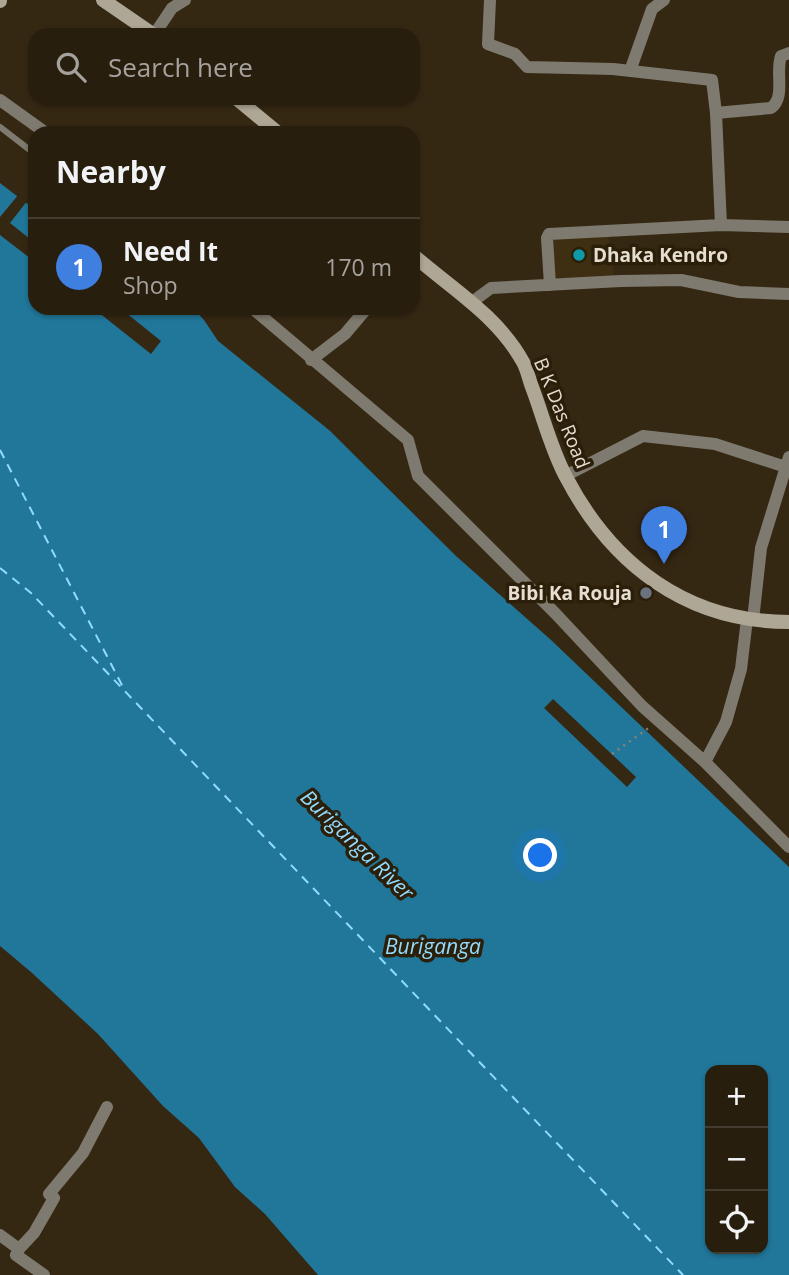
<!DOCTYPE html>
<html lang="en">
<head>
<meta charset="utf-8">
<style>
  :root { --surface:#281e0e; --page:#302717; --text:#f1f3f6; --muted:#a5a29e; --line:#443c2e; --accent:#f39aaa }
  body { margin:0; font-family:"Open Sans",sans-serif; background:var(--page); color:var(--text) }
  .controls { position:absolute; right:21px; bottom:21px; display:grid; overflow:hidden; border-radius:14px; box-shadow:0 2px 5px #0004 }
  .controls button { width:63px; height:63px; display:grid; place-items:center; padding:0; border:0; border-bottom:2px solid var(--line); background:var(--surface); color:var(--text); font:35px sans-serif }
  .you { position:absolute; left:541px; top:856px; width:24px; height:24px; margin:-18px; border:5px solid #fff; border-radius:50%; background:#1a73e8; box-shadow:0 0 0 10px #1a73e833 }
  .badge { display:grid; place-items:center; width:46px; height:46px; border-radius:50%; background:var(--accent); color:#fff; font-size:23px; font-weight:700 }
  .pin { position:absolute; translate:-50% -58px; filter:drop-shadow(0 2px 4px #0008) }
  .pin::after { content:''; position:absolute; top:37px; width:24px; height:21px; background:inherit; clip-path:polygon(0 0,100% 0,50% 100%) }
  .list { margin:0; padding:0; list-style:none }
  h2 { display:flex; justify-content:space-between; align-items:center; height:91px; margin:0; padding:0 28px; font-size:30px }
  h2 small { font-size:23px; font-weight:400; color:var(--muted) }
  .list li { display:grid; grid-template-columns:46px 1fr auto; gap:21px; align-items:center; box-sizing:border-box; height:98px; padding:0 28px; border-top:2px solid var(--line) }
  .list b { display:block; font-size:26px; white-space:nowrap }
  .list p { margin:0; font-size:23px; white-space:nowrap; color:var(--muted) }
  .list em { font-size:23px; font-style:normal; color:var(--muted) }
  .icon { flex:none; width:38px; height:38px; fill:none; stroke:currentColor; stroke-width:2; stroke-linecap:round; stroke-linejoin:round }
  .map { position:relative; flex:none; width:789px; height:1275px; overflow:hidden }
  .search { position:absolute; background:var(--surface); box-shadow:0 2px 5px #0004; left:28px; top:28px; width:392px; height:77px; display:flex; align-items:center; gap:18px; box-sizing:border-box; padding:0 24px; border-radius:21px; color:var(--muted); font-size:26px }
  .panel { position:absolute; background:var(--surface); box-shadow:0 2px 5px #0004; left:28px; top:126px; width:392px; height:189px; border-radius:21px }
  .map>svg:first-child { display:block }
  .built { fill:#3f2f12 }
  .water { fill:#21779a; fill-rule:evenodd }
  .pier { fill:#352813 }
  .lines { fill:none; stroke-linecap:round; stroke-linejoin:round }
  .ferry { stroke:#90dbff; stroke-width:2; stroke-dasharray:9 7; stroke-linecap:butt }
  .path { stroke:#8b8170; stroke-width:2.5; stroke-dasharray:2 5; stroke-linecap:butt }
  .lane { stroke:#7e7a6f; stroke-width:6 }
  .street { stroke:#7e7a6f; stroke-width:12 }
  .secondary { stroke:#aea795; stroke-width:14 }
  .culture-dot { fill:#0f9aa8; stroke:#2b1f09; stroke-width:2.5 }
  .worship-dot { fill:#6b7280; stroke:#2b1f09; stroke-width:2.5 }
  .labels { text-anchor:middle; stroke-width:7; stroke-linejoin:round; paint-order:stroke }
  .poi-label { font-size:19px; font-weight:bold; fill:#e6ded1; stroke:#2b1f09; text-anchor:start }
  .street-label { font-size:19px; fill:#e6ded1; stroke:#2b1f09 }
  .water-label { font-size:21px; font-style:italic; fill:#90dbff; stroke:#2b1f09 }
</style>
</head>
<body>
<div class="map">
<svg width="789" height="1275" viewBox="0 0 789 1275">
  <rect width="100%" height="100%" fill="#352813"/>
  <!-- built -->
  <path class="built" d="M 608,232 L 614,278 L 552,282 L 552,236 Z"/>
  <!-- water -->
  <path class="water" d="M 0,183 L 26,203 L 35,207 L 35,308 L 193,308 L 204,320 L 218,341 L 329,430 L 456,556 L 551,640 L 789,867 L 789,1275 L 318,1275 L 265,1214 L 235,1187 L 199,1138 L 163,1106 L 98,1034 L 31,972 L 0,946 ZM 710,1070 L 763,1070 L 763,1249 L 710,1249 Z"/>
  <!-- pier -->
  <path class="pier" d="M 19,194 L 28,200 L 10,223 L 35,243 L 35,262 L 0,235 L 0,217 Z
    M 93,308 L 120,308 L 161,341 L 151,354 Z
    M 553,699 L 636,777 L 627,787 L 544,708 Z"/>
  <g class="lines">
    <!-- ferry -->
    <path class="ferry" d="M 0,450 L 124,689
      M 0,568 L 31,593 L 683,1275"/>
    <!-- path -->
    <path class="path" d="M 612,754 L 650,727"/>
    <!-- lane -->
    <path class="lane" d="M 0,127 L 35,154"/>
    <!-- street -->
    <path class="street" d="M 490,0 L 488,44 L 515,54 L 527,67 L 613,69 L 712,80 L 716,113 L 771,108 C 786,97 775,72 781,56 L 789,53
      M 154,35 L 172,8 L 185,0
      M 630,71 L 652,9 L 664,0
      M 0,100 L 46,133
      M 716,113 L 721,225
      M 550,285 L 547,238 L 549,234 L 721,225 L 789,227
      M 472,302 L 491,288 L 621,281 L 681,280 L 739,292 L 789,294
      M 252,308 L 408,440 L 418,476 L 555,613 L 642,706 L 705,762 L 789,847
      M 311,360 L 345,334 L 367,308
      M 565,476 L 643,436 L 715,444 L 789,468
      M 753,620 L 761,548 L 789,457
      M 705,762 L 726,722 L 741,669 L 747,619
      M 0,1235 L 19,1249 L 16,1255 L 44,1275
      M 19,1249 L 34,1233 L 54,1198 L 49,1194 L 83,1153 L 107,1107"/>
    <!-- secondary -->
    <path class="secondary" d="M 103,0 L 154,35
      M 0,1 L 0,0
      M 236,98 L 278,133
      M 413,255 C 451,288 498,316 523,362 C 527,369 529,379 532,387 C 543,416 551,449 566,477 C 612,565 687,622 789,622"/>
  </g>
  <!-- markers -->
  <circle class="culture-dot" cx="579" cy="255" r="7"/>
  <circle class="worship-dot" cx="646" cy="593" r="7"/>
  <g class="labels">
    <!-- poi labels -->
    <g class="poi-label">
      <text x="593" y="262">Dhaka Kendro</text>
      <text x="632" y="600" text-anchor="end">Bibi Ka Rouja</text>
    </g>
    <!-- street labels -->
    <g class="street-label">
      <text transform="translate(562 413) rotate(68)" y="7">B K Das Road</text>
    </g>
    <!-- water labels -->
    <g class="water-label">
      <text transform="translate(357 845) rotate(44)" y="7">Buriganga River</text>
      <text x="433" y="954">Buriganga</text>
    </g>
  </g>
</svg>
<div class="controls">
<button>+</button>
<button>−</button>
<button><svg class="icon" aria-label="locate" viewBox="0 0 24 24"><circle cx="12" cy="12" r="6"/><path d="M12 2v4M12 18v4M2 12h4M18 12h4"/></svg></button>
</div>
<div class="you"></div>
<div class="pin badge" style="left:664px;top:564px;background:#3f7fe0">1</div>
<div class="search"><svg class="icon" aria-label="search" viewBox="0 0 24 24"><circle cx="10" cy="10" r="6"/><path d="M15 15l6 6"/></svg>Search here</div>
<section class="panel">
<h2>Nearby<small></small></h2>
<ul class="list">
<li><span class="badge" style="background:#3f7fe0">1</span><div><b>Need It</b><p>Shop</p></div><em>170 m</em></li>
</ul>
</section>
</div>
</body>
</html>
